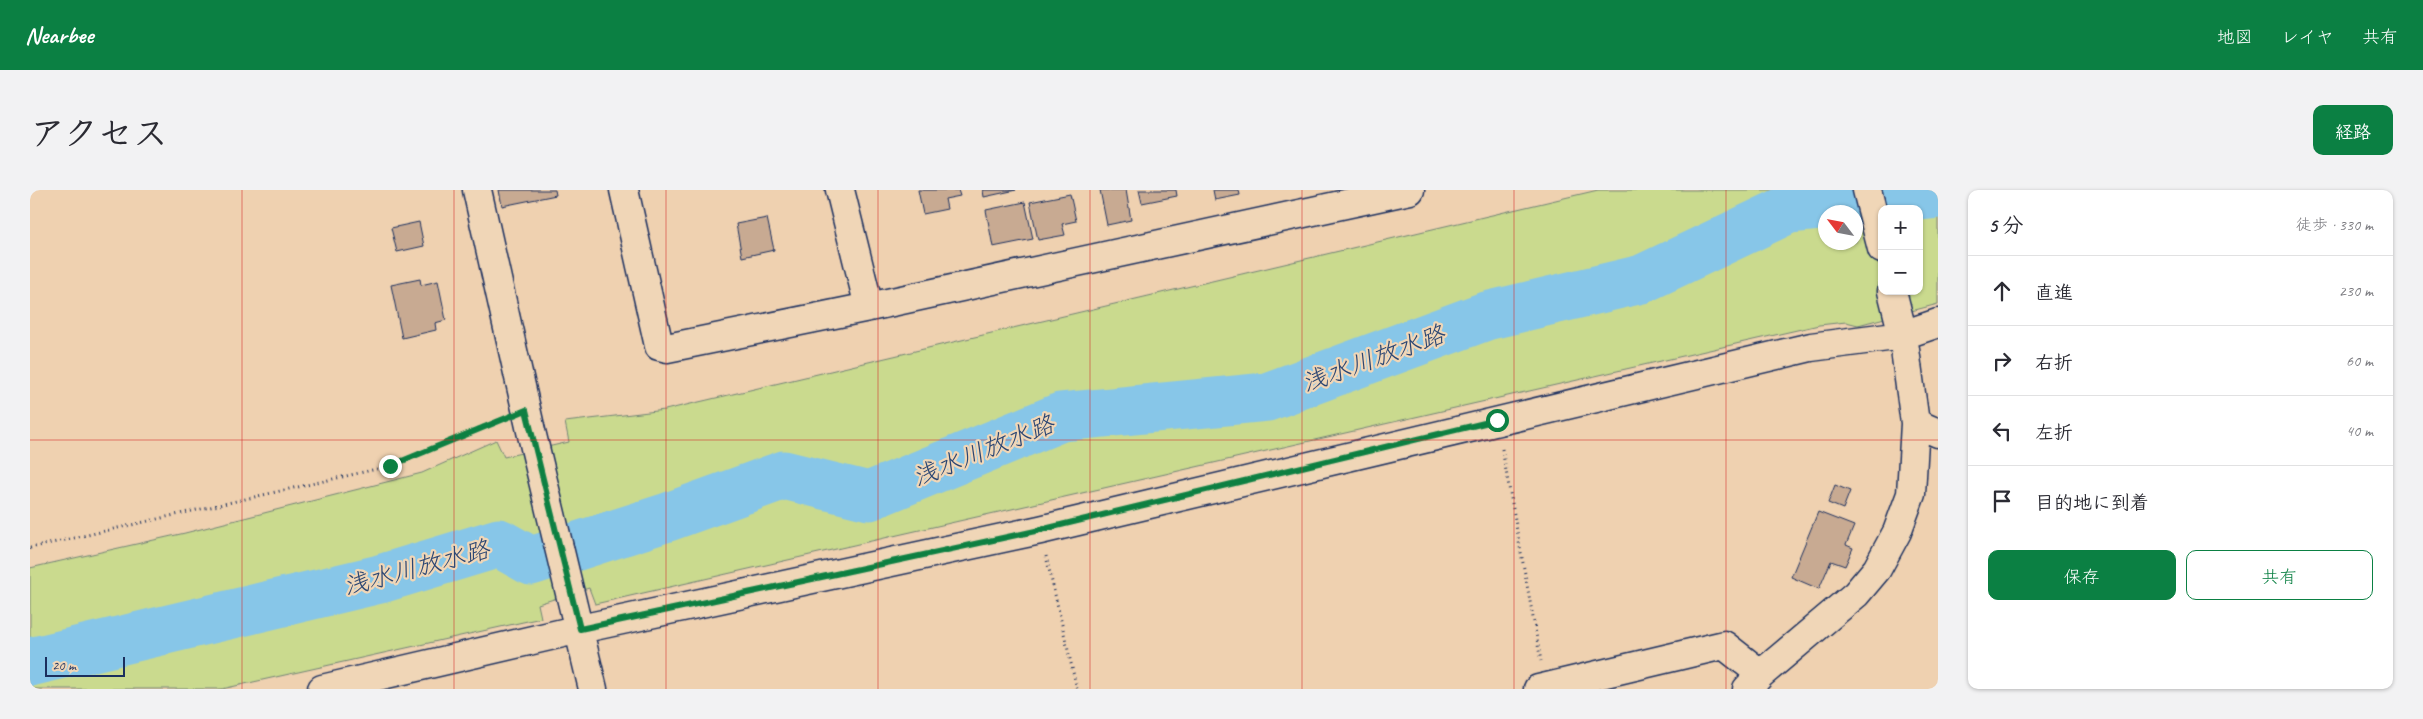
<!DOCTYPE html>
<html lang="ja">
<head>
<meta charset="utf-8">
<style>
  :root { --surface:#fff; --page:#f2f2f3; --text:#2b2b33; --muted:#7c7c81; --line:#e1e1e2; --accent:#0b8043 }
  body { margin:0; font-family:Caveat,"Klee One",sans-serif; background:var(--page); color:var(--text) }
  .controls { position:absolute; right:15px; top:15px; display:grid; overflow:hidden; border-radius:10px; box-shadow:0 1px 4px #0004 }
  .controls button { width:45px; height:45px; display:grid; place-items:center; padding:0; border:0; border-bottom:1px solid var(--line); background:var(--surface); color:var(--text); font:25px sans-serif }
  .compass { position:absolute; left:1788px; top:15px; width:45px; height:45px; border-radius:50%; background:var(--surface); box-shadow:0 1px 4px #0004; rotate:302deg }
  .scale { position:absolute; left:15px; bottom:12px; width:80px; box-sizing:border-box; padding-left:5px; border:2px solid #1b2f5e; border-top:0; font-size:14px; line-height:18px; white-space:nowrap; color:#1b2f5e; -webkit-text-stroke:4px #f0d6b7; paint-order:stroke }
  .stop { position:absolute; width:15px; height:15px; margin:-11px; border:4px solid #0b8043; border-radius:50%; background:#fff }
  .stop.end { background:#0b8043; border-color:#fff; box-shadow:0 1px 5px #0008 }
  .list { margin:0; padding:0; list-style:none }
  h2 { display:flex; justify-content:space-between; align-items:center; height:65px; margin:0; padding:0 20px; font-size:21px }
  h2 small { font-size:16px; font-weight:400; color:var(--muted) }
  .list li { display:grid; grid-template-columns:32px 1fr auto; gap:15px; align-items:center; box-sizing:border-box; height:70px; padding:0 20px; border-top:1px solid var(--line) }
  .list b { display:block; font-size:19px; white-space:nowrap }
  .list em { font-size:16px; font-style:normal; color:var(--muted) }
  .actions { display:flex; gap:10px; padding:15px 20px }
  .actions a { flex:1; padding:11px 0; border:1px solid var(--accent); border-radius:10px; text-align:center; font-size:18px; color:var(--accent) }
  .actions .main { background:var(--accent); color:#fff }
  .icon { flex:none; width:28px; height:28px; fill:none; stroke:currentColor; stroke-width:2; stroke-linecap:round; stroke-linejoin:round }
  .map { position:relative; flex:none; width:1908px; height:499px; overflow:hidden; border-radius:10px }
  header { display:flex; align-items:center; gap:30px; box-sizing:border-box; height:70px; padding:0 25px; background:var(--accent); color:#fff }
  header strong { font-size:24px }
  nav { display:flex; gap:28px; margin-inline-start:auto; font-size:18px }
  .intro { display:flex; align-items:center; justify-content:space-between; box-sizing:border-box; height:120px; padding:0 30px }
  h1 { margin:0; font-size:35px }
  .button { padding:12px 22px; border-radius:10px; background:var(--accent); color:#fff; font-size:18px; font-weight:700 }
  main { display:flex; gap:30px; padding:0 30px }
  aside { flex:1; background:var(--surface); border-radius:10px; box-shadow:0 1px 4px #0004 }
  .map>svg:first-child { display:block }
  .green { fill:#cada8e; stroke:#728476; fill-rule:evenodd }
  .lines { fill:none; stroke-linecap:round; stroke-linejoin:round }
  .river { stroke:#87c6e8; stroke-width:49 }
  .building { fill:#c8aa92; stroke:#1b2f5e }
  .minor-casing { stroke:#1b2f5e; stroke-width:31 }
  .path { stroke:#1b2f5e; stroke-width:3; stroke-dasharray:1 4; stroke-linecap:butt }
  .minor { stroke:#f0d6b7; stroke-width:28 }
  .route { stroke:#0b8043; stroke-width:6 }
  .grid { fill:none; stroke:#d62828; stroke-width:1; stroke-opacity:0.55 }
  .labels { text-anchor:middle; stroke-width:4.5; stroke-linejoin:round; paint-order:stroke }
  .water-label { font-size:25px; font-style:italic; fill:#2b4673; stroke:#f0d6b7 }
</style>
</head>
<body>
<header>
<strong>Nearbee</strong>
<nav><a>地図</a><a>レイヤ</a><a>共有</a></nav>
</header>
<div class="intro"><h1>アクセス</h1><a class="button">経路</a></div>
<main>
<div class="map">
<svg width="1908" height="499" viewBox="0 0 1908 499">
  <rect width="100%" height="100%" fill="#efd1b0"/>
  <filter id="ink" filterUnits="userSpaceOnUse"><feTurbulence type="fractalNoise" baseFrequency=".02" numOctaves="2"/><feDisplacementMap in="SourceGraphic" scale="10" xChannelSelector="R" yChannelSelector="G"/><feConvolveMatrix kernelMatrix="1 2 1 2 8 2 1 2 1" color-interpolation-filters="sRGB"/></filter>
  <g filter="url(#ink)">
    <!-- green -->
    <path class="green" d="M 1568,0 L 1908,0 L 1908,114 L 1828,135 L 1816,132 L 1789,135 L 565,414 L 559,398 L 508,414 L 511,428 L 192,499 L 0,499 L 0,378 L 155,343 L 392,283 L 466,250 L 474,267 L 539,252 L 535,232 L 635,220 ZM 1852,19 L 1889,19 L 1889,101 L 1852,101 ZM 1796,22 L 1826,22 L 1826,52 L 1796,52 Z"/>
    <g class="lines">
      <!-- river -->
      <path class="river" d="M 0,472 L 350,389 L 469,353 L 501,371 L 638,327 L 754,285 L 839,306 L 1031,227 L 1237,207 L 1456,126 L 1612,89 L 1759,19 L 1908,4"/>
    </g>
    <!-- building -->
    <path class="building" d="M 469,0 L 525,0 L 526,5 L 472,16 Z
      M 888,0 L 928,0 L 930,6 L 915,9 L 917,19 L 893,24 Z
      M 953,0 L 986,0 L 954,7 Z
      M 1070,0 L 1096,0 L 1101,30 L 1077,35 Z
      M 1109,0 L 1146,0 L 1147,6 L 1112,13 Z
      M 1183,0 L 1209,0 L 1210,5 L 1185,10 Z
      M 1040,4 L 1046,31 L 1032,34 L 1035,45 L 1008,50 L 1000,12 Z
      M 995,12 L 1003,49 L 963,57 L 956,20 Z
      M 737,28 L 744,60 L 712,67 L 706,34 Z
      M 389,32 L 394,56 L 367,62 L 361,38 Z
      M 390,89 L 391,95 L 408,91 L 416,130 L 405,133 L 406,140 L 372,148 L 361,95 Z
      M 1805,295 L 1820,301 L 1813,319 L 1798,313 Z
      M 1788,322 L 1824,336 L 1816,355 L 1823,358 L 1815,376 L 1801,371 L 1789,399 L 1761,387 Z"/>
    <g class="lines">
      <!-- minor casing -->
      <g class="minor-casing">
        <path id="minor" d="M 447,0 L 501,241 L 563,499
          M 594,0 L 629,156 L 637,158 L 839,117 L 1380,0
          M 810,0 L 839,117
          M 1837,0 L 1852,59
          M 1885,233 L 1908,243
          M 292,499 L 550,439 L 1010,340 L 1781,157 L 1873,145 L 1908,133
          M 1508,499 L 1694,455 L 1731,484
          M 1717,499 L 1731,484 L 1826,404 L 1847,379 L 1867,342 L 1881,304 L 1885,233 L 1873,145 L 1862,101"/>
      </g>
      <!-- path -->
      <path class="path" d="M 1472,259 L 1511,471
        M 0,358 L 360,276 L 470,230
        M 1016,366 L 1047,499"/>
      <!-- minor -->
      <use href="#minor" class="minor"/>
    </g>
  </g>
  <g class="lines" filter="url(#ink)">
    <!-- route -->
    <path class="route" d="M 360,276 L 496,220 L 550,439 L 1010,340 L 1467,230"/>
  </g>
  <!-- grid -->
  <path class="grid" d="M 212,0 L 212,499M 424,0 L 424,499M 636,0 L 636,499M 848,0 L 848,499M 1060,0 L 1060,499M 1272,0 L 1272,499M 1484,0 L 1484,499M 1696,0 L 1696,499M 0,250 L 1908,250"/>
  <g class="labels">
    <!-- water labels -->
    <g class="water-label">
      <text transform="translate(1343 168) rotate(-20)" y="9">浅水川放水路</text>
      <text transform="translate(953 260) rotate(-22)" y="9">浅水川放水路</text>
      <text transform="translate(386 377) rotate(-15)" y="9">浅水川放水路</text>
    </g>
  </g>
</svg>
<div class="controls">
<button>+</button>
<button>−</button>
</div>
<svg class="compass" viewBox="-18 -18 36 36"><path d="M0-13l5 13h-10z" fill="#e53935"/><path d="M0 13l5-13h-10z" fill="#7c7c81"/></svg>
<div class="scale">20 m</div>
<div class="stop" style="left:1467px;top:230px"></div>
<div class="stop end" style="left:360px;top:276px"></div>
</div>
<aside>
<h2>5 分<small>徒歩 · 330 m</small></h2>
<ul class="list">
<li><svg class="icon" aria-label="ahead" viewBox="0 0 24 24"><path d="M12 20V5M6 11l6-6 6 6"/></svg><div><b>直進</b></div><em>230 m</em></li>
<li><svg class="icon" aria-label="right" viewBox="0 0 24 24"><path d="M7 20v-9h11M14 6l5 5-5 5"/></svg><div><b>右折</b></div><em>60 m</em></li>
<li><svg class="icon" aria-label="left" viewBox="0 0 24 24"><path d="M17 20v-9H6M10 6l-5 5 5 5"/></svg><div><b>左折</b></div><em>40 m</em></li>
<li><svg class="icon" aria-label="arrive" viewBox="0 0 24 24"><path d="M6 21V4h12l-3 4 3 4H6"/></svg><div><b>目的地に到着</b></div></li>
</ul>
<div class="actions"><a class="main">保存</a><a>共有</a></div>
</aside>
</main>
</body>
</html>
